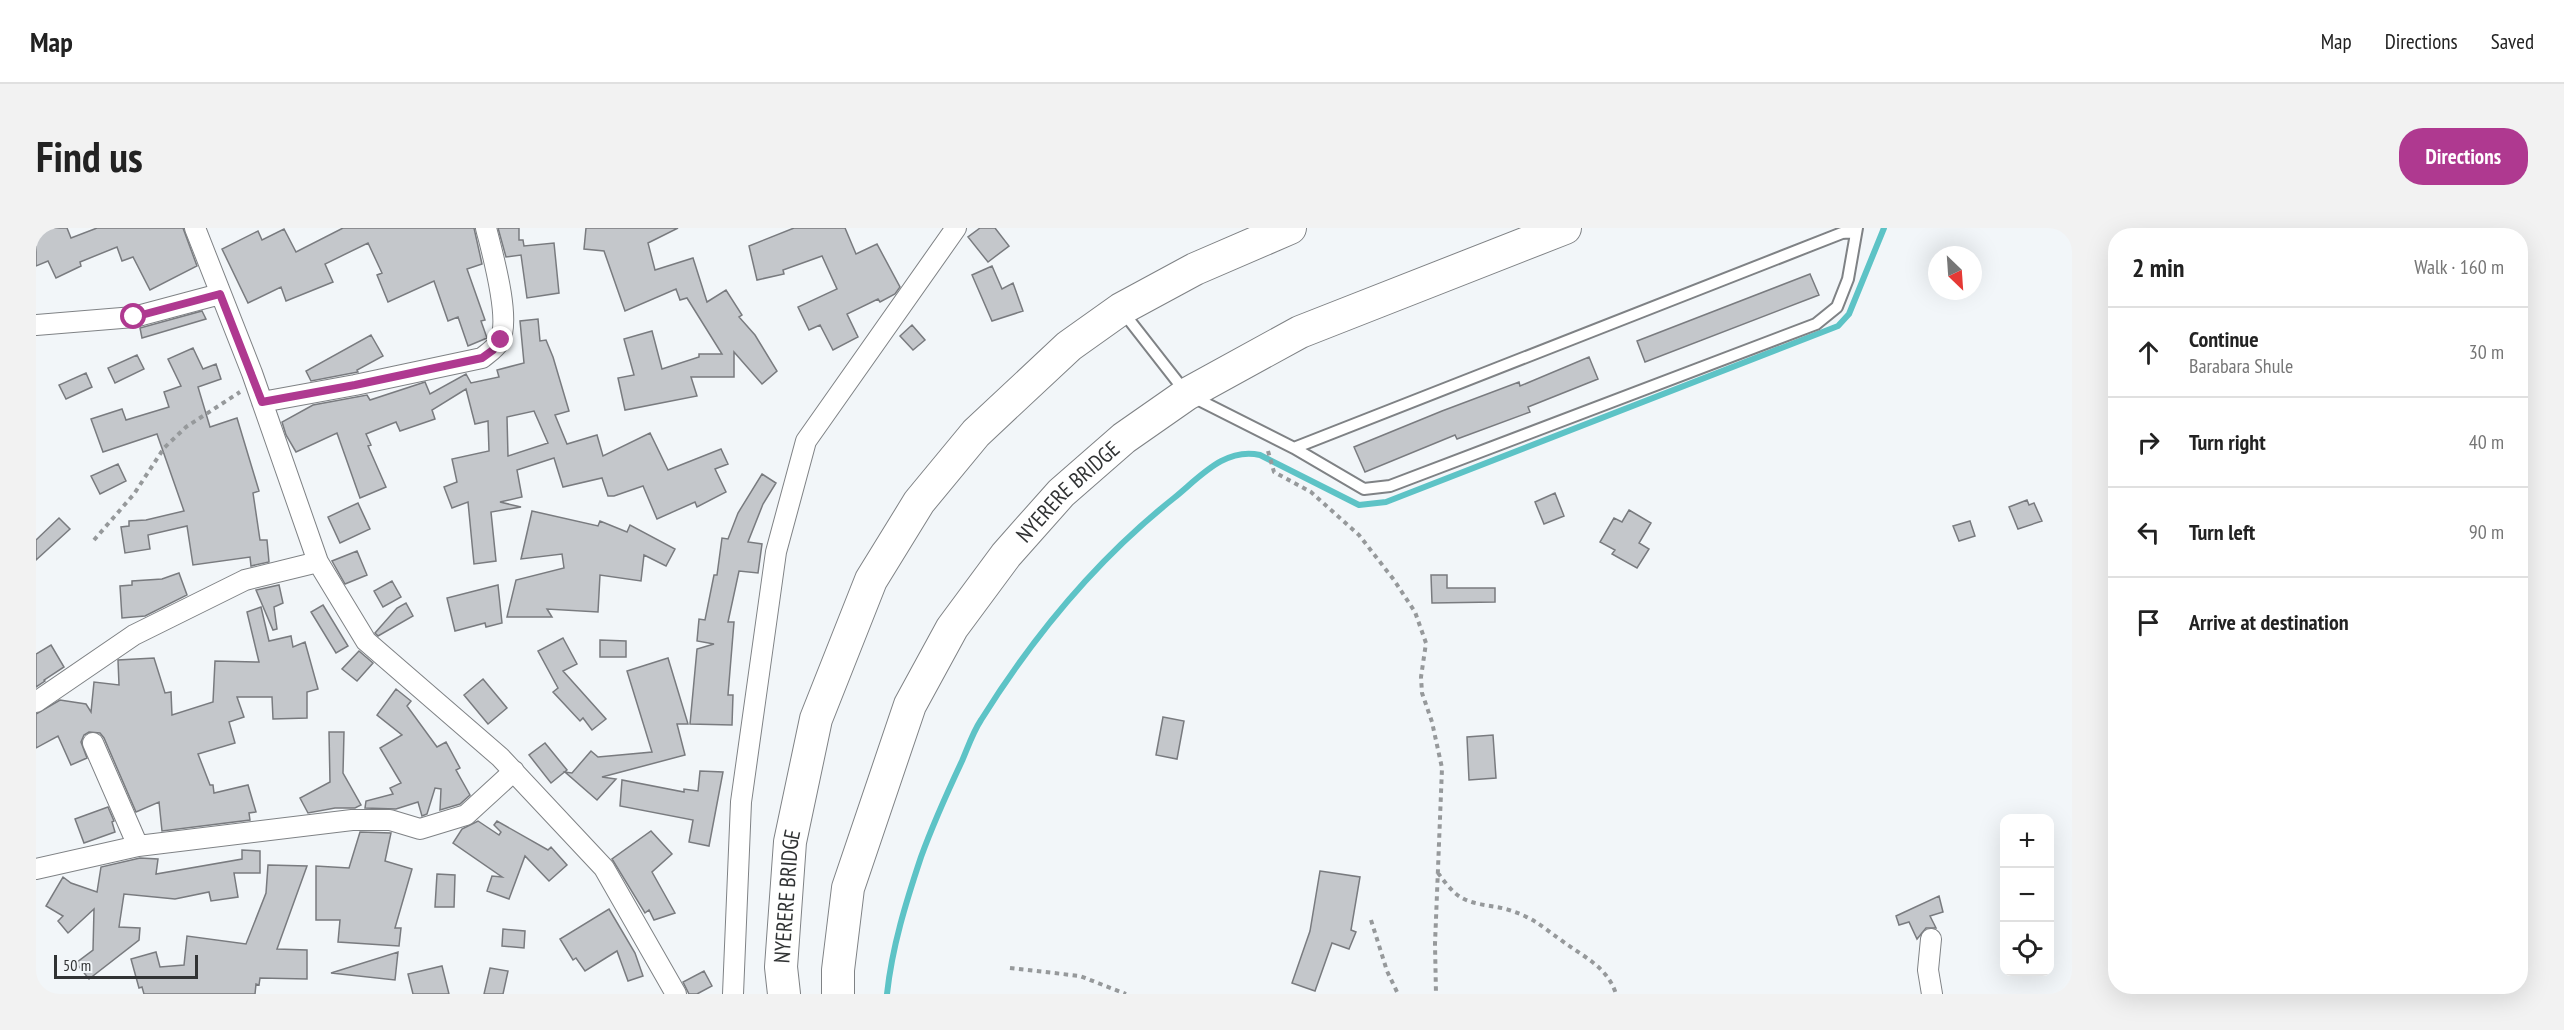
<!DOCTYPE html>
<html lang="en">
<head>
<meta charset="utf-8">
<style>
  :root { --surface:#fff; --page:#f2f2f2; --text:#222; --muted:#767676; --line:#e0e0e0; --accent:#af3990 }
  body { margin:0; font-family:"PT Sans Narrow",sans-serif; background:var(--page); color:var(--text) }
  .controls { position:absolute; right:18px; bottom:18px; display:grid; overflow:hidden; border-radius:12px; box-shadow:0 6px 24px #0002 }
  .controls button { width:54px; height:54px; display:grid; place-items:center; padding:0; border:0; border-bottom:2px solid var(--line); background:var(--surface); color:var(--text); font:30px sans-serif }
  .compass { position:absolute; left:1892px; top:18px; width:54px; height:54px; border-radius:50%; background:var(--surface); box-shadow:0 6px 24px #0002; rotate:155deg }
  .scale { position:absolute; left:18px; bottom:15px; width:144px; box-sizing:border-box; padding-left:6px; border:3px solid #313334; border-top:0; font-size:16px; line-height:21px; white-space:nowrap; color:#313334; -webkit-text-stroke:4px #f2f6f9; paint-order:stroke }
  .stop { position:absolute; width:18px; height:18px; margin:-14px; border:4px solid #af3990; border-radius:50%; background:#fff }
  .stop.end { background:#af3990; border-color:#fff; box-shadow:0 2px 6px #0008 }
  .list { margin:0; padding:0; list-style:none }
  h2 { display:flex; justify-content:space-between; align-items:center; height:78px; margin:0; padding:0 24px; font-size:26px }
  h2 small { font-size:20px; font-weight:400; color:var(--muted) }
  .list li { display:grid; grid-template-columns:39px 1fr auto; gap:18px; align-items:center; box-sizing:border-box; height:90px; padding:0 24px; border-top:2px solid var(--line) }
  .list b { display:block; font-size:22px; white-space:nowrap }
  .list p { margin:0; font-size:20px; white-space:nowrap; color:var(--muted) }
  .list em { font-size:20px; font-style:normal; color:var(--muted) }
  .icon { flex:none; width:33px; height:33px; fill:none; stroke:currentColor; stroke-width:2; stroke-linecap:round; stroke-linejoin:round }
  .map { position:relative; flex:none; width:2036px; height:766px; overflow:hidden; border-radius:24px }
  header { display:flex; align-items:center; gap:36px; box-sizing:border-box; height:84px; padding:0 30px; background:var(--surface); border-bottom:2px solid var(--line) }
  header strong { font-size:28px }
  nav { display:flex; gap:33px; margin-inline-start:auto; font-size:21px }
  .intro { display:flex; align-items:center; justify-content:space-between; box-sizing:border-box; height:144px; padding:0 36px }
  h1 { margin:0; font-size:42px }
  .button { padding:15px 27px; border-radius:24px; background:var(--accent); color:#fff; font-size:21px; font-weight:700 }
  main { display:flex; gap:36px; padding:0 36px }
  aside { flex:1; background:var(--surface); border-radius:24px; box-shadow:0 6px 24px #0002 }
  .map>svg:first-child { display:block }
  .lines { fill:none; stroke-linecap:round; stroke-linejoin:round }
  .stream { stroke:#5dc3c6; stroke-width:6 }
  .building { fill:#c4c7cb; stroke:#797b7f; stroke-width:1.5; fill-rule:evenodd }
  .lane-casing { stroke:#7f8285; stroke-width:14 }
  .street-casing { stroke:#7f8285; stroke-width:22 }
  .primary-casing { stroke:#7f8285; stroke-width:34 }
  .path { stroke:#96999b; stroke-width:4; stroke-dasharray:4.5 4.5; stroke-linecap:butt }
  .lane { stroke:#fff; stroke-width:10 }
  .street { stroke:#fff; stroke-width:20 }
  .primary { stroke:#fff; stroke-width:32 }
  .route { stroke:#af3990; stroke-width:8 }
  .labels { text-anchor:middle; stroke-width:4.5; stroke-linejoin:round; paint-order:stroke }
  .street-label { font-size:22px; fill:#313334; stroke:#f2f6f9 }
</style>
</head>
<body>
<header>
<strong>Map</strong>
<nav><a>Map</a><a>Directions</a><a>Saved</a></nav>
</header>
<div class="intro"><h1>Find us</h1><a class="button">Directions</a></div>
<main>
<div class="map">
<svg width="2036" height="766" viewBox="0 0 2036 766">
  <rect width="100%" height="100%" fill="#f2f6f9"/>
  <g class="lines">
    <!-- stream -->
    <path class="stream" d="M 851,766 C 856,719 870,674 885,629 C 897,596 911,565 926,533 C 932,519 937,504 945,492 C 998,407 1060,332 1138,270 C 1164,249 1189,219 1224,227 L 1323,277 L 1350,274 L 1802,98 L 1813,86 L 1848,0"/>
  </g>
  <!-- building -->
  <path class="building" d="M 0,0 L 31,0 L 35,10 L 61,0 L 147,0 L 161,38 L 114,62 L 97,29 L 86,33 L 81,19 L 44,34 L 45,38 L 20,50 L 12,33 L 0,38 Z
    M 307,0 L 438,0 L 446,36 L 431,41 L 449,92 L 445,93 L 451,110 L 432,118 L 422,89 L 412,93 L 398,53 L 352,74 L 341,47 L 346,45 L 332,15 L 289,36 L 297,54 L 250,73 L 245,59 L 212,75 L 186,21 L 222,3 L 226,12 L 248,1 L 260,24 Z
    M 462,0 L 483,0 L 483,12 L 487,12 L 488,18 L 518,15 L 523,65 L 491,70 L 485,27 L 470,29 Z
    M 550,0 L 642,0 L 612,15 L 619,42 L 657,30 L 671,74 L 690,62 L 706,87 L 703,89 L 719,107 L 741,143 L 726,156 L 698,124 L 698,149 L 655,149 L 661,168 L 589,182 L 582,150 L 598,147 L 588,111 L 616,103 L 626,141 L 663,129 L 663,126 L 686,126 L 651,70 L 644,72 L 640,61 L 589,83 L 568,23 L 548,21 Z
    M 758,0 L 809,0 L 820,26 L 841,16 L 864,59 L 859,66 L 844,74 L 842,71 L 811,86 L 822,109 L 797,122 L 784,97 L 773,102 L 762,79 L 801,61 L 786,28 L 747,42 L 748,46 L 721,52 L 713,18 Z
    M 944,0 L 959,0 L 973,18 L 952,34 L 932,9 Z
    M 956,38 L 966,61 L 977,55 L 987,83 L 956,93 L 936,47 Z
    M 1774,46 L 1783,67 L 1609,134 L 1601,113 Z
    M 166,83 L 170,91 L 106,110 L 104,100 Z
    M 502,91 L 504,113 L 510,112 L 517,129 L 533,183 L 519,187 L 531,216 L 561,207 L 567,228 L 614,205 L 632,242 L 685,221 L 692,236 L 679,241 L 690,264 L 661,279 L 659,274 L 621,291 L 607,258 L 578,268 L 572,268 L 566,250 L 527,259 L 518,230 L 481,242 L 486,269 L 464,274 L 485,279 L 455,284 L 460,333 L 438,336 L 432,274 L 416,280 L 408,259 L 421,254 L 416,231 L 453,223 L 452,193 L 439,196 L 430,161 L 396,182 L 399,191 L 364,203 L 360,194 L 330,206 L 335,217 L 332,218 L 350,259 L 324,270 L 301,205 L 260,224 L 250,207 L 246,194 L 277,177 L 331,167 L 334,172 L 389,154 L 394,166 L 430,146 L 435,155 L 463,149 L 461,142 L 488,135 L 484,93 ZM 498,183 L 512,215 L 472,228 L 471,189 Z
    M 876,97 L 889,112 L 877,122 L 864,108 Z
    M 335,107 L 347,128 L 321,142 L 322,144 L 275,153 L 270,143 Z
    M 157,120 L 167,141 L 180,136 L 185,151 L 162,159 L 174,199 L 201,190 L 223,263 L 217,265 L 224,312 L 231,312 L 233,334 L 215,338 L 214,329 L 157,337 L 151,298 L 112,307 L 114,321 L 89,325 L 85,299 L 93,298 L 93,293 L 110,292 L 148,283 L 121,206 L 67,224 L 55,191 L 86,181 L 90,192 L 133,179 L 128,164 L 145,158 L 132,131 Z
    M 101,127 L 108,141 L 79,155 L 72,140 Z
    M 1553,129 L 1562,151 L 1492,179 L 1494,184 L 1421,211 L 1419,207 L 1329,244 L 1318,219 L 1406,183 L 1483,154 L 1484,158 Z
    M 50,145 L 56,159 L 30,171 L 23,157 Z
    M 82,236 L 90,253 L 64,266 L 55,248 Z
    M 726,246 L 740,255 L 727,276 L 712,314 L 726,316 L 722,345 L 703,343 L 692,394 L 698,394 L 692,467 L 697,467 L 696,497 L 654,496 L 661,421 L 678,416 L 661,413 L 663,391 L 669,392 L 678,347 L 681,347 L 686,310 L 692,311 L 702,285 Z
    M 1519,265 L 1528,288 L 1508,296 L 1499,274 Z
    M 1991,272 L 1993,277 L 1998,275 L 2006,293 L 1982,301 L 1973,279 Z
    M 322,275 L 334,301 L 304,315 L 292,289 Z
    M 1593,282 L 1615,295 L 1603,315 L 1613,321 L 1601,340 L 1576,326 L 1579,322 L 1564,314 L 1578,290 L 1586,294 Z
    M 496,283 L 562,298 L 564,293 L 591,304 L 594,297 L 639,321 L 630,338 L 608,327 L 605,353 L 564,347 L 562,384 L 511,381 L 516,389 L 471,389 L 480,352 L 528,340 L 526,326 L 485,331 Z
    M 23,290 L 34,301 L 0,332 L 0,312 Z
    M 1934,293 L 1939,308 L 1923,313 L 1917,298 Z
    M 321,323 L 331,347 L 309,356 L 296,333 Z
    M 143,345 L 151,367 L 109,388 L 86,390 L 84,358 L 96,357 L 96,353 L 126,351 Z
    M 1395,347 L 1411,347 L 1411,360 L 1459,360 L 1459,374 L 1396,375 Z
    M 356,353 L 365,369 L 347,379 L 338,363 Z
    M 243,357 L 247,375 L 238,379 L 241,401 L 237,402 L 220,362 Z
    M 462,357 L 466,395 L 450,399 L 449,395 L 419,403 L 411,370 Z
    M 370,375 L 377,388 L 342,408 L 339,405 L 361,380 Z
    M 287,377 L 312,418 L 300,425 L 275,384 Z
    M 225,379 L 233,413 L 255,408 L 257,419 L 269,414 L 282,461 L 271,464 L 271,490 L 237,491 L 236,469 L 201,469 L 208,489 L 193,494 L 199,515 L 162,526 L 174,557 L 177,557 L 178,565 L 212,557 L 220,584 L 213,585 L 214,592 L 126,603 L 123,574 L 100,584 L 68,510 L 64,505 L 53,504 L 48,507 L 45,514 L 51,530 L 35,537 L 22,508 L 0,520 L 0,486 L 24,472 L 50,476 L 55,484 L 58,454 L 83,457 L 82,432 L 118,430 L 129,465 L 135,464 L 136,487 L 177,474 L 179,433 L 223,434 L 211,384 Z
    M 527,410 L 541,436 L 527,443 L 570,491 L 556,502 L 547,490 L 544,493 L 517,464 L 522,460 L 502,423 Z
    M 564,412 L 590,413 L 590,429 L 564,429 Z
    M 15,417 L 28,439 L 8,452 L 9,453 L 0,459 L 0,426 Z
    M 323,423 L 337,435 L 321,453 L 306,441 Z
    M 632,430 L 652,496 L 641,496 L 649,527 L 566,549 L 580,551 L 561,572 L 529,544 L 536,545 L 555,523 L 562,529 L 616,524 L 591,443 Z
    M 447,451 L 471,480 L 452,496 L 428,467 Z
    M 360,461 L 375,473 L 371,478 L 401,519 L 410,514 L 424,540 L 420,542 L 434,567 L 424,576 L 404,582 L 405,561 L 399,560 L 391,586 L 386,588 L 382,574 L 360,581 L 329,580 L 330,573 L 357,566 L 354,560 L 365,555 L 344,520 L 366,507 L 341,487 Z
    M 1127,489 L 1148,493 L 1141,531 L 1120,527 Z
    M 293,504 L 308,504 L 307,545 L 325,577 L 319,580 L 299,580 L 272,585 L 264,570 L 294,554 Z
    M 1457,507 L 1460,550 L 1433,552 L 1431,509 Z
    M 509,515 L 531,542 L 515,555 L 493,527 Z
    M 664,543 L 687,544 L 673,618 L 653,614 L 657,592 L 584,578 L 586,552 L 648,564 L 648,561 L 662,563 Z
    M 72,579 L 78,593 L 76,594 L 79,604 L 48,615 L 39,591 Z
    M 442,593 L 463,607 L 465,604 L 458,597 L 461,593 L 512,622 L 515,619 L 531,637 L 513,653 L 489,628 L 473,671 L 451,663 L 456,648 L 466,649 L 417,615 L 426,601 Z
    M 615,603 L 636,626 L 616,644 L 639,685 L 618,692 L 613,682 L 609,685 L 576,631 Z
    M 324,604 L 355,605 L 349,633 L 376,641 L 359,700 L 365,700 L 363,718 L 302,714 L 304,692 L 280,692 L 280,638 L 313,640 Z
    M 206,622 L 224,623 L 224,645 L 198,645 L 202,669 L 175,673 L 173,664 L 139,671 L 88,666 L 83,699 L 104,700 L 103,712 L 53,751 L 40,735 L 57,722 L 58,681 L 32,705 L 22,693 L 27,688 L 10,678 L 27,649 L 35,655 L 61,664 L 65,639 L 104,630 L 122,631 L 120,646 L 206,631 Z
    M 232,637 L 271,638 L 241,721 L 271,722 L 271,751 L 224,750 L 223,757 L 220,756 L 219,766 L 108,766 L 106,759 L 103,760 L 95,731 L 120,724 L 124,739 L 148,737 L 151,708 L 210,716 L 230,665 Z
    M 1284,643 L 1324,649 L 1315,702 L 1320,704 L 1313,721 L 1296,715 L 1279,763 L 1256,755 L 1274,703 Z
    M 401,646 L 419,647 L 418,679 L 399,679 Z
    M 1903,668 L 1907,684 L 1894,688 L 1900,700 L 1890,700 L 1881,711 L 1873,694 L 1863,697 L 1860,688 Z
    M 573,681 L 599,725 L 607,748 L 592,753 L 581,723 L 549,743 L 540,730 L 537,732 L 524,711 Z
    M 467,701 L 489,703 L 488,720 L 466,718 Z
    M 362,724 L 359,752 L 295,745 Z
    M 406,738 L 413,766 L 377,766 L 372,746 Z
    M 454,740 L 472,743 L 467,766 L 448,766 Z
    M 668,743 L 676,758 L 661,766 L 653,766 L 647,754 Z"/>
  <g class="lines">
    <!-- lane casing -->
    <g class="lane-casing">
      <path id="lane" d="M 1087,84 L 1151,166 L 1258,220 L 1328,261 L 1354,258 L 1780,96 L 1801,79 L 1812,51 L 1821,0
        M 1258,220 L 1806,5 L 1820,4"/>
    </g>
    <!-- street casing -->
    <g class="street-casing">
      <path id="street" d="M 159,0 L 216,145 L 282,334 L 330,413 L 464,529 L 568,640 L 640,766
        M 0,97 L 98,89 L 184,66
        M 226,174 L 319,157 L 446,130 C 452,125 459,121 463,114 C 476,93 456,24 450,0
        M 0,474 L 98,407 L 209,352 L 282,334
        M 57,515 L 102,618
        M 0,641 L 102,618 L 316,592 L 354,592 L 384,601 L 430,587 L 478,543
        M 1895,711 L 1892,742 L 1896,766
        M 697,766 L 705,574 L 740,324 L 770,213 L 920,0"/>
    </g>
    <!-- primary casing -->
    <g class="primary-casing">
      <g id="primary">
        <path id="s1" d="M 748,766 L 745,739 L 754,614 L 780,491 L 835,352 L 883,274 L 940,205 L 1033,118 L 1085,81 L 1159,41 L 1254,0"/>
        <path id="s2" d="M 802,766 L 802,742 L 812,660 L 874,477 L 916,400 L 970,327 L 1025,265 L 1088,210 L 1151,166 L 1264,104 L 1529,0"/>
      </g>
    </g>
    <!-- path -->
    <path class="path" d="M 1232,223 L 1238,244 L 1275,264 L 1323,307 L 1358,352 L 1379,384 L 1390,415 L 1385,449 L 1386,465 L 1396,494 L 1406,540 L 1399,716 L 1400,766
      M 58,312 L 98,266 L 128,220 L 150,199 L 204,164
      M 1402,645 C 1409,654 1417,666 1428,671 C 1442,678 1458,677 1473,682 C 1498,690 1505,698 1525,712 C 1547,729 1571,738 1580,766
      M 1335,692 L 1351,743 L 1362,766
      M 974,740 L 1044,748 L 1090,766"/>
    <!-- lane -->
    <use href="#lane" class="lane"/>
    <!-- street -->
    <use href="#street" class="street"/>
    <!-- primary -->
    <use href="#primary" class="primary"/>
  </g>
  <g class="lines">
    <!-- route -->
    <path class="route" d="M 98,89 L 184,66 L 226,174 L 319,157 L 446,130 L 457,122 L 465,112"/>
  </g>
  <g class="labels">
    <!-- street labels -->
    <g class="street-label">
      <text dy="8" stroke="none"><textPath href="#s2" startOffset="567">NYERERE BRIDGE</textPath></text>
      <text dy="8" stroke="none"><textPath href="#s1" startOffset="98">NYERERE BRIDGE</textPath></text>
    </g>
  </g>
</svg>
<div class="controls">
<button>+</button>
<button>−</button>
<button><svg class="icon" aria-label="locate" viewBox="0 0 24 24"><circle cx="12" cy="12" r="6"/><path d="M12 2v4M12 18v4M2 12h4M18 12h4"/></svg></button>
</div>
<svg class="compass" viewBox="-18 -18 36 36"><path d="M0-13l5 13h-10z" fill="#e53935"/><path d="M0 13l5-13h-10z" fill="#767676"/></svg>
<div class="scale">50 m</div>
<div class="stop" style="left:98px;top:89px"></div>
<div class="stop end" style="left:465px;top:112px"></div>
</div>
<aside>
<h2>2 min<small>Walk · 160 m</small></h2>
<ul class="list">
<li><svg class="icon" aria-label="ahead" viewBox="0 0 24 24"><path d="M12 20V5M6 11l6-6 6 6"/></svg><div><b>Continue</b><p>Barabara Shule</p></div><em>30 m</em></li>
<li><svg class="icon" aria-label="right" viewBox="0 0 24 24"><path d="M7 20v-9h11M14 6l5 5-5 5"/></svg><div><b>Turn right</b></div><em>40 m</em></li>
<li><svg class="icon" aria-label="left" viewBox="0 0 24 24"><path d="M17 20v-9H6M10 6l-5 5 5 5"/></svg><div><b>Turn left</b></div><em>90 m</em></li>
<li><svg class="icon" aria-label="arrive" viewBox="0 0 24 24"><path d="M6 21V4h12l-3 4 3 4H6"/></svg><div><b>Arrive at destination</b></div></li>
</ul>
</aside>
</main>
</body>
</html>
